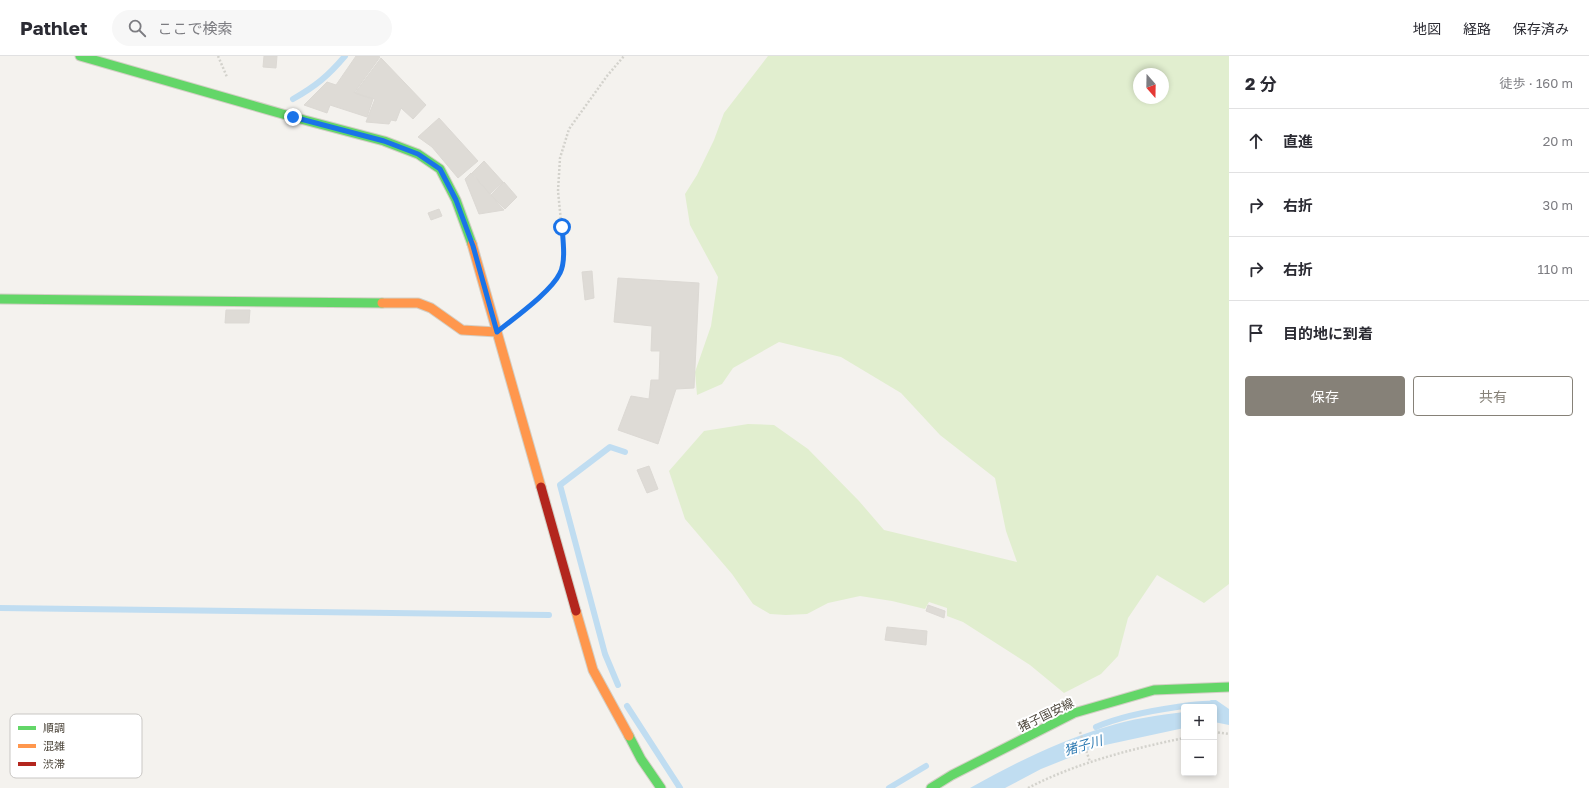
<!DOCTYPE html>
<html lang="ja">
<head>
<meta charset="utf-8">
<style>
  :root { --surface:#fff; --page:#f7f7f7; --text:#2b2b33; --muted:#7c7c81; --line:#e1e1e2; --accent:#868178 }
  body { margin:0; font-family:"Golos Text","Noto Sans JP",sans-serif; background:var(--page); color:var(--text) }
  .controls { position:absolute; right:12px; bottom:12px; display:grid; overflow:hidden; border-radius:4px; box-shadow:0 2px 6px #0003 }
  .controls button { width:36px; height:36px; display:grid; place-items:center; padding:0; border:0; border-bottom:1px solid var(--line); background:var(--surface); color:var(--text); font:20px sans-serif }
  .compass { position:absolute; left:1133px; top:12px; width:36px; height:36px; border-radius:50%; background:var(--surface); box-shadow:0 2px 6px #0003; rotate:160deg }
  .stop { position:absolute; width:12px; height:12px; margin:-9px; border:3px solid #1a73e8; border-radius:50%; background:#fff }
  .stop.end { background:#1a73e8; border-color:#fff; box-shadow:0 1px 4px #0008 }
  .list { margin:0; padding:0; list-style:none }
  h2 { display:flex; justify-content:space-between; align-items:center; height:52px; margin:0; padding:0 16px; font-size:17px }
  h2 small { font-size:13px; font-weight:400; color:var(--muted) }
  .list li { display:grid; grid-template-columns:26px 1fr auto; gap:12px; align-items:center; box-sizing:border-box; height:64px; padding:0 16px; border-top:1px solid var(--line) }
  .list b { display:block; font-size:15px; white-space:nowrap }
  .list em { font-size:13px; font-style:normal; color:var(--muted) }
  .actions { display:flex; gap:8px; padding:12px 16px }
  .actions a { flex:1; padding:9px 0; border:1px solid var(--accent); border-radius:4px; text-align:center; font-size:14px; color:var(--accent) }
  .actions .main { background:var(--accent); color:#fff }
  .icon { flex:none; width:22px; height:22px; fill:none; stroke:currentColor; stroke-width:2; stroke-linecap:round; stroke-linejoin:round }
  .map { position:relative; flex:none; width:1229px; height:732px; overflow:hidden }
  header { display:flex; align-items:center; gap:24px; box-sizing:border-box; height:56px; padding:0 20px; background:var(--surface); border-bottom:1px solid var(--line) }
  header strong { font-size:19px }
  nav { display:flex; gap:22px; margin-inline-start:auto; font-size:14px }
  .search { width:280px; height:36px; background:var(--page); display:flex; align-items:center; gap:10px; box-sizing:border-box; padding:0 14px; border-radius:22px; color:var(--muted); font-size:15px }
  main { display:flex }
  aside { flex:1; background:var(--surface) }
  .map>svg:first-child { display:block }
  .green { fill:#e1eecf; fill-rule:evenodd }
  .water { fill:#c0ddf1 }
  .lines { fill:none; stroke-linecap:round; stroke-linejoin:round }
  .stream { stroke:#c0ddf1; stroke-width:6 }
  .building { fill:#dedbd6; stroke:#dcd9d4 }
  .fast-casing { stroke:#d3cfc5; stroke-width:11 }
  .slow-casing { stroke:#d3cfc5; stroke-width:11 }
  .jam-casing { stroke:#d3cfc5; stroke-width:11 }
  .path { stroke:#d3d2cc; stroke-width:2.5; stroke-dasharray:2 2; stroke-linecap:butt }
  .fast { stroke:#63d668; stroke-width:9 }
  .slow { stroke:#ff974d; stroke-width:9 }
  .jam { stroke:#b3261e; stroke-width:9 }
  .route { stroke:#1a73e8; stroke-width:5 }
  .labels { text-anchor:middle; stroke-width:4; stroke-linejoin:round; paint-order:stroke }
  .street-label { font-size:12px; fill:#4b4439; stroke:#fff }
  .water-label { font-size:13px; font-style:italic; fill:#2e7ab2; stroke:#fff }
  .key { fill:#fff; stroke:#c9c7c4; stroke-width:1 }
  .key-label { font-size:11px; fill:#4b4439 }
</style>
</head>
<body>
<header>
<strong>Pathlet</strong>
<div class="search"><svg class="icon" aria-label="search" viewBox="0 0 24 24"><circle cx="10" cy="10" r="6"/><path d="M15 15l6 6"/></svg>ここで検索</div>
<nav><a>地図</a><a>経路</a><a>保存済み</a></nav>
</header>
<main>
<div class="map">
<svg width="1229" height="732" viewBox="0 0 1229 732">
  <rect width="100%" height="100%" fill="#f4f2ee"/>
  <!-- green -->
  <path class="green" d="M 768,0 L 1229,0 L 1229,528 L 1204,547 L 1157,519 L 1128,562 L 1118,600 L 1101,618 L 1064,637 L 1030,609 L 963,566 L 947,560 L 947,552 L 929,546 L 925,553 L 892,545 L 860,540 L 828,547 L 807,558 L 786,559 L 770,558 L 753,548 L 732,518 L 685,463 L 669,415 L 704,375 L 748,368 L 774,369 L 808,393 L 859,445 L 884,474 L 1017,506 L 1006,475 L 995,422 L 940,379 L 901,337 L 841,301 L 779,286 L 733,312 L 722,328 L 697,339 L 695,316 L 711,270 L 718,221 L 690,169 L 685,138 L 697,119 L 714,84 L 724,57 ZM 1139,18 L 1163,18 L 1163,42 L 1139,42 Z"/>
  <!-- water -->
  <path class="water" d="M 1211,644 L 1216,644 L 1229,653 L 1229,669 L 1214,666 L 1214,651 L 1199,651 Z
    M 1184,656 L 1184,672 L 1096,691 L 1041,713 L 1005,732 L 970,732 C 1013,708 1059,685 1106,671 C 1130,663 1159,659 1184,656 Z"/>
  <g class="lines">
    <!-- stream -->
    <path class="stream" d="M 293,43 C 316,30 328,20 345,0
      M 0,552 L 549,559
      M 618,629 L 605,598 L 560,429 L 610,391 L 625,396
      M 627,650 L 680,732
      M 1096,671 C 1121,660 1149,655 1177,651 C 1190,649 1201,647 1214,648
      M 889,732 L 926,710"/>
  </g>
  <!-- building -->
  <path class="building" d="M 264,0 L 277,0 L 276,12 L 263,11 Z
    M 356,0 L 378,0 L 380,1 L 354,37 L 373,43 L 367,61 L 330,49 L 327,57 L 304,49 L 327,26 L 336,29 Z
    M 381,2 L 426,49 L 413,63 L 401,52 L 396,65 L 391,64 L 389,68 L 366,66 L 375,43 L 355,37 Z
    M 439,62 L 478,105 L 458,122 L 432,91 L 418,81 Z
    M 484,105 L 503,126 L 490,138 L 472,117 Z
    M 471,117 L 504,154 L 479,158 L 465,123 Z
    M 504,126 L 517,141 L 505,153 L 491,139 Z
    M 439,153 L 442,160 L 431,164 L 428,157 Z
    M 592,215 L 594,242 L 585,244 L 582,216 Z
    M 618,222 L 699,227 L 694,332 L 676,333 L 658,388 L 618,374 L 631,340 L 649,343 L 651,324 L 659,324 L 660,295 L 651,295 L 652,270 L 614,266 Z
    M 226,254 L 250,254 L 249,267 L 225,267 Z
    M 649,410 L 658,433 L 647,437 L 637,414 Z
    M 928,549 L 945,555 L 944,562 L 926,555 Z
    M 887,571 L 927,575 L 926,589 L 885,584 Z"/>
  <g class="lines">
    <!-- fast casing -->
    <g class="fast-casing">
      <path id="fast" d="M 80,0 L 293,61 L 384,85 L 418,98 L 440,113 L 456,144 L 472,188
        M 0,243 L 382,247
        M 629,680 L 641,703 L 661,732
        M 931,732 L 952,719 L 1074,657 L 1154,634 L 1229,631"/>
    </g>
    <!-- slow casing -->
    <g class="slow-casing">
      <path id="slow" d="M 472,188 L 541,431
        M 382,247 L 418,247 L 431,252 L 462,274 L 497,276
        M 576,555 L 593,614 L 629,680"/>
    </g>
    <!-- jam casing -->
    <g class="jam-casing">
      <path id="jam" d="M 541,431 L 576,555"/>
    </g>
    <!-- path -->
    <path class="path" d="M 218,0 L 227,21
      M 514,262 L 549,233 L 561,217 L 564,196 L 558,135 L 560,102 L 569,73 L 607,20 L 624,0
      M 1080,676 L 1090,706
      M 1214,676 L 1229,678
      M 1028,732 C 1076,707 1131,693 1184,682"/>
    <!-- fast -->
    <use href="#fast" class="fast"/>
    <!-- slow -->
    <use href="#slow" class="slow"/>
    <!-- jam -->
    <use href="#jam" class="jam"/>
  </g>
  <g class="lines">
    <!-- route -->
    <path class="route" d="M 293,61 L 384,85 L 418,98 L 440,113 L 456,144 L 473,190 L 497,276 C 514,262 551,236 560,217 C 566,206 563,184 562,171"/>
  </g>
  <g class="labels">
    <!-- street labels -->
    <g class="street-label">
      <text transform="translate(1046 659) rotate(-26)" y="4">猪子国安線</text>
    </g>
    <!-- water labels -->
    <g class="water-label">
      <text transform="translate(1083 689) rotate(-16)" y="5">猪子川</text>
    </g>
  </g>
  <!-- legend -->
  <rect x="10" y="658" width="132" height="64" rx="6" class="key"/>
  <rect x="18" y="670" width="18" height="4" fill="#63d668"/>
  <rect x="18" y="688" width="18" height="4" fill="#ff974d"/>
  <rect x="18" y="706" width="18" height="4" fill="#b3261e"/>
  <g class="key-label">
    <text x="43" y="676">順調</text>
    <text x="43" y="694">混雑</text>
    <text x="43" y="712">渋滞</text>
  </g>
</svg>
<div class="controls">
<button>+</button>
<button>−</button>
</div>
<svg class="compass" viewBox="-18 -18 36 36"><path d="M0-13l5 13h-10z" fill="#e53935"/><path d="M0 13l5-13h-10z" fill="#7c7c81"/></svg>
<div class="stop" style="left:562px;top:171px"></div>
<div class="stop end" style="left:293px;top:61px"></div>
</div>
<aside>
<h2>2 分<small>徒歩 · 160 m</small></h2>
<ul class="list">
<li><svg class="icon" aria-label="ahead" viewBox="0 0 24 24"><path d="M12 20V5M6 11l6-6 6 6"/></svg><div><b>直進</b></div><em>20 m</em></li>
<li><svg class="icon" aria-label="right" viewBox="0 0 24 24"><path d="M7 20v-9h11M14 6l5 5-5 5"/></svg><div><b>右折</b></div><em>30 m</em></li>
<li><svg class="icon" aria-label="right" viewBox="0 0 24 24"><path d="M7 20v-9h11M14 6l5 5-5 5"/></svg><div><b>右折</b></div><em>110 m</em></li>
<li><svg class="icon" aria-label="arrive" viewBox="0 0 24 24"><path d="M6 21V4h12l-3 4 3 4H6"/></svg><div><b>目的地に到着</b></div></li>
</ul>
<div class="actions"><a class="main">保存</a><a>共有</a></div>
</aside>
</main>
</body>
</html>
